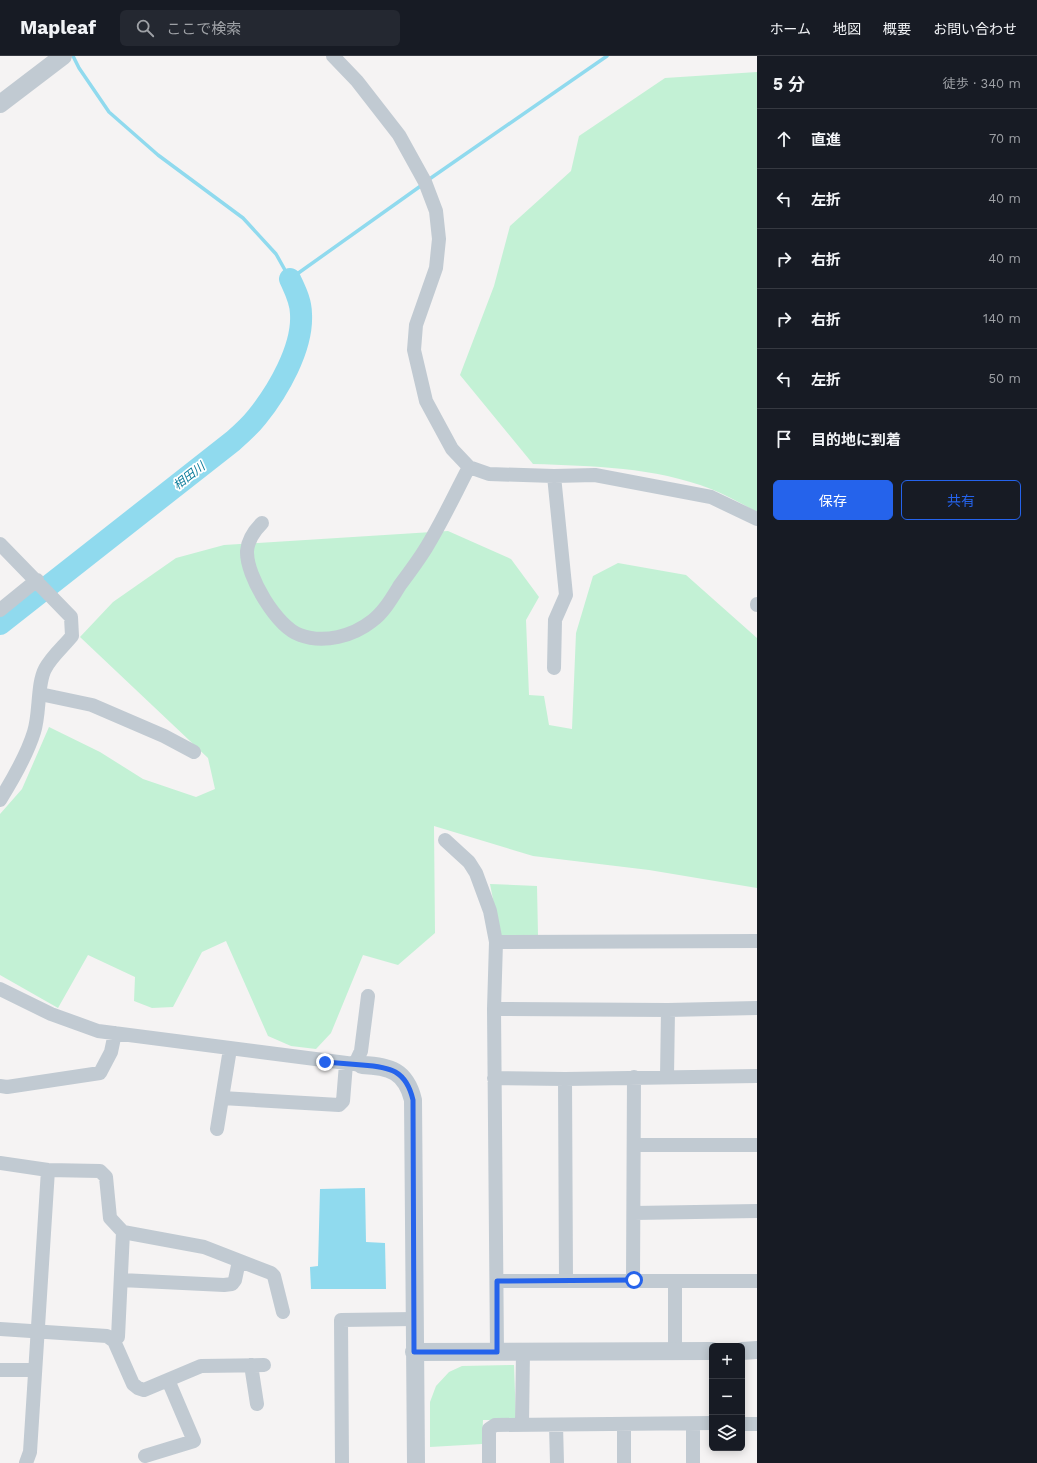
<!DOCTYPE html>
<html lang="ja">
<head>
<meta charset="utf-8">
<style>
  :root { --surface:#171b24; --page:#242831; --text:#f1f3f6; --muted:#9ea1a6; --line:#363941; --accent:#2563eb }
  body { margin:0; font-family:"Work Sans","Noto Sans JP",sans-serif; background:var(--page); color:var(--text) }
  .controls { position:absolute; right:12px; bottom:12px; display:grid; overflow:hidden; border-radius:6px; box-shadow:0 2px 10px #0003 }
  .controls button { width:36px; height:36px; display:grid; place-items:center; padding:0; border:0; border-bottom:1px solid var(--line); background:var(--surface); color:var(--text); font:20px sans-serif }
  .stop { position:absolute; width:12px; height:12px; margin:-9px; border:3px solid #2563eb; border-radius:50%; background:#fff }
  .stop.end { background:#2563eb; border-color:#fff; box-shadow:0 1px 4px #0008 }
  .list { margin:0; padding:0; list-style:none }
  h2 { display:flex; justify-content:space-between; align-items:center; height:52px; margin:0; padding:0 16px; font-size:17px }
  h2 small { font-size:13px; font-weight:400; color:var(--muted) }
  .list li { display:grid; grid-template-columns:26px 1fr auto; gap:12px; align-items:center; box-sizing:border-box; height:60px; padding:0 16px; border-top:1px solid var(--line) }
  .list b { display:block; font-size:15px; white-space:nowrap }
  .list em { font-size:13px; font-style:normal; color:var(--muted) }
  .actions { display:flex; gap:8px; padding:12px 16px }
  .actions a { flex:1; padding:9px 0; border:1px solid var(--accent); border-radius:6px; text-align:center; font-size:14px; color:var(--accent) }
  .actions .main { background:var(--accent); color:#fff }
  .icon { flex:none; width:22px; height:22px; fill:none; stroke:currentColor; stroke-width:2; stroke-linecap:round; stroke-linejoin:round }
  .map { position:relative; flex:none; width:757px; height:1407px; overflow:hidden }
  header { display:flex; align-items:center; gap:24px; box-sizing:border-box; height:56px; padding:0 20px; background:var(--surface); border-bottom:1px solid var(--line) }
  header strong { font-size:19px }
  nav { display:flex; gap:22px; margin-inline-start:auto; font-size:14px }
  .search { width:280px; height:36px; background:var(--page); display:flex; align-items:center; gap:10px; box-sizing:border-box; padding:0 14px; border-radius:6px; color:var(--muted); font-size:15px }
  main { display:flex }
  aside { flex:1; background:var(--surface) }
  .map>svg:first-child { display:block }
  .green { fill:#c3f1d5 }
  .water { fill:#90daee }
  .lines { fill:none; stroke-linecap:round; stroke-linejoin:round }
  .stream { stroke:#90daee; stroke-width:3.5 }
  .river { stroke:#90daee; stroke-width:22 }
  .minor { stroke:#c1cad2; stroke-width:14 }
  .tertiary { stroke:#c1cad2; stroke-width:18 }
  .route { stroke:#2563eb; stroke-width:5 }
  .labels { text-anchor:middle; stroke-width:3.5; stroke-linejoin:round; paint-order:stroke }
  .water-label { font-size:12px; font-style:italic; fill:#0c7c9b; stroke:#fff }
</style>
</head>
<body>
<header>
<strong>Mapleaf</strong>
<div class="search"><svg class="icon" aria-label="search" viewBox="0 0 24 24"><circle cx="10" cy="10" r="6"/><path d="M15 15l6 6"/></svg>ここで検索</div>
<nav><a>ホーム</a><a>地図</a><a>概要</a><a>お問い合わせ</a></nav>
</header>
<main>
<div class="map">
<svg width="757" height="1407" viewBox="0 0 757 1407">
  <rect width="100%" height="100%" fill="#f5f3f3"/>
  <!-- green -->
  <path class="green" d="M 757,16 L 757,456 C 742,448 726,439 711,433 C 654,411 593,410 533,408 L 460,319 L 494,230 L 510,170 L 571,115 L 579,80 L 665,22 Z
    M 448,475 L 511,503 L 539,541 L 526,564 L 529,639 L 544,640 L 549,669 L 572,673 L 576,577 L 593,520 L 618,507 L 686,519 L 757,582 L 757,832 L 649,814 L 533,800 L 434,770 L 435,877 L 398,909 L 363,899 L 331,977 L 316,993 L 291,990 L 268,980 L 226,885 L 202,896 L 173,951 L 152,952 L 134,945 L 135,921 L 88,899 L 58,952 L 0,919 L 0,758 L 22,733 L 49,671 L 100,696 L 143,723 L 196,741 L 215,733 L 208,702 L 80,581 L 113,546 L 176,502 L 224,489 Z
    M 490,828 L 537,830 L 538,879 L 500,879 Z
    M 514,1309 L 516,1364 L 483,1364 L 482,1388 L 430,1391 L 430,1346 L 436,1330 L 449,1316 L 462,1310 Z"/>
  <!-- water -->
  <path class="water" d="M 365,1132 L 366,1186 L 385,1187 L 386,1233 L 311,1233 L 310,1211 L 318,1210 L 320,1133 Z"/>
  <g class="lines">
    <!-- stream -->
    <path class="stream" d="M 73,0 L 79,12 L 109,56 L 158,99 L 243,162 L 276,198 L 290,223 L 422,129
      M 428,124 L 607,0"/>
    <!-- river -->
    <path class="river" d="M 0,568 L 233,385 C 241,378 250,370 257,361 C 278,335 303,292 301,258 C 301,245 295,234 290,223"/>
    <!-- minor -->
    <path class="minor" d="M 333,0 L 357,25 L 399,79 L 425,126 L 436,155 L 439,183 L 436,212 L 416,269 L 414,294 L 426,345 L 452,393 L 469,411 L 489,418 L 554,420 L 595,419 L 711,441 L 757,463
      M 262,467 C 254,475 248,483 247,495 C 246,520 277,571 300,579 C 324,588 353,580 372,565 C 384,556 392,542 400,529 C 409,517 418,505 426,492 C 442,466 455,438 469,411
      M 0,488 L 71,561 L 72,580 C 64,590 51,601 45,613 C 37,628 40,658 34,676 C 27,699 13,723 0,744
      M 757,548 L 757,549
      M 0,554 L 37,524
      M 554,612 L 555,564 L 566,539 L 554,420
      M 40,638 L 92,649 L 164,680 L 194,696
      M 445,784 L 469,806 L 476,817 L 490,855 L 496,886 L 494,953 L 497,1296
      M 496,886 L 757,885
      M 0,933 L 51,958 L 98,975 L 362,1009
      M 494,953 L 668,954 L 757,952
      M 355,1008 L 361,995 L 368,940
      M 667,1021 L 668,954
      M 494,1022 L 565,1023 L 757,1020
      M 565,1023 L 566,1224
      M 0,1030 L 7,1031 L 100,1017 L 111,996 L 115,977
      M 222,1042 L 339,1049 L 343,1045 L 346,1008
      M 217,1073 L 230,993
      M 634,1089 L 757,1089
      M 0,1107 L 48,1114 L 100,1115 L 106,1121 L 110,1162 L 123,1176 L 204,1191 L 271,1217 L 274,1220 L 283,1256
      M 634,1157 L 757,1155
      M 121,1224 L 224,1229 L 232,1228 L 235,1224 L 239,1205
      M 633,1224 L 634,1021
      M 497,1225 L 757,1225
      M 675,1226 L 675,1295
      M 0,1273 L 107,1280 L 114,1285 L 133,1328 L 138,1332 L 144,1334 L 201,1310 L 264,1309
      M 114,1285 L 118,1281 L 123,1176
      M 251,1309 L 257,1348
      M 0,1314 L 34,1314
      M 522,1368 L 523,1295
      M 693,1368 L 693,1407
      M 742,1368 L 757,1368
      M 556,1369 L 557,1407
      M 624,1369 L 624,1407
      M 145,1400 L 194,1385 L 168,1324
      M 26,1407 L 30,1396 L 48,1114
      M 342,1407 L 341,1264 L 414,1263
      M 489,1407 L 489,1373 L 495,1369 L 712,1367"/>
    <!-- tertiary -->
    <path class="tertiary" d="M 0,48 L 63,0
      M 362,1009 C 390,1010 406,1015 413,1044 L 416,1407
      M 742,1295 L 757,1294
      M 414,1296 L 712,1295"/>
  </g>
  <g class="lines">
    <!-- route -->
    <path class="route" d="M 325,1006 C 337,1007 350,1008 362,1009 C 390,1011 406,1014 413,1044 L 414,1296 L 497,1296 L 497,1225 L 634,1224"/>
  </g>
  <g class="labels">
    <!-- water labels -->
    <g class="water-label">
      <text transform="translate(189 420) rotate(-38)" y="4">相田川</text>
    </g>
  </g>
</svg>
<div class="controls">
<button>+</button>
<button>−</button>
<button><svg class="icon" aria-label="layers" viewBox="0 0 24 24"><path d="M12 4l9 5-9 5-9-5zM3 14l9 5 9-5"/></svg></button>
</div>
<div class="stop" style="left:634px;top:1224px"></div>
<div class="stop end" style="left:325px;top:1006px"></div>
</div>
<aside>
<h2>5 分<small>徒歩 · 340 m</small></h2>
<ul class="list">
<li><svg class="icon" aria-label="ahead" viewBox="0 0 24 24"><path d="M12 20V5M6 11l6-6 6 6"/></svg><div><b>直進</b></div><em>70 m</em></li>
<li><svg class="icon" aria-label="left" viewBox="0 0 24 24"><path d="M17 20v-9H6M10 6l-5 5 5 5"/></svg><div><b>左折</b></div><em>40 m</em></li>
<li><svg class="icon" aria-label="right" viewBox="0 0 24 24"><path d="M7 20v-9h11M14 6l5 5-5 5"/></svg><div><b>右折</b></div><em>40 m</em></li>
<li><svg class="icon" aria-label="right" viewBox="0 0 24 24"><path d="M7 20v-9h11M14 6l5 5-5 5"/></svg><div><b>右折</b></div><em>140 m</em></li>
<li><svg class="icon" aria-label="left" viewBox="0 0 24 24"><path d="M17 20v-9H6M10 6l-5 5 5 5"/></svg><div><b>左折</b></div><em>50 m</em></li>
<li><svg class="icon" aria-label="arrive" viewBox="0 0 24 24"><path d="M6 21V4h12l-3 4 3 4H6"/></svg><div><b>目的地に到着</b></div></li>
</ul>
<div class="actions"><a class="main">保存</a><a>共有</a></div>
</aside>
</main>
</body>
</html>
